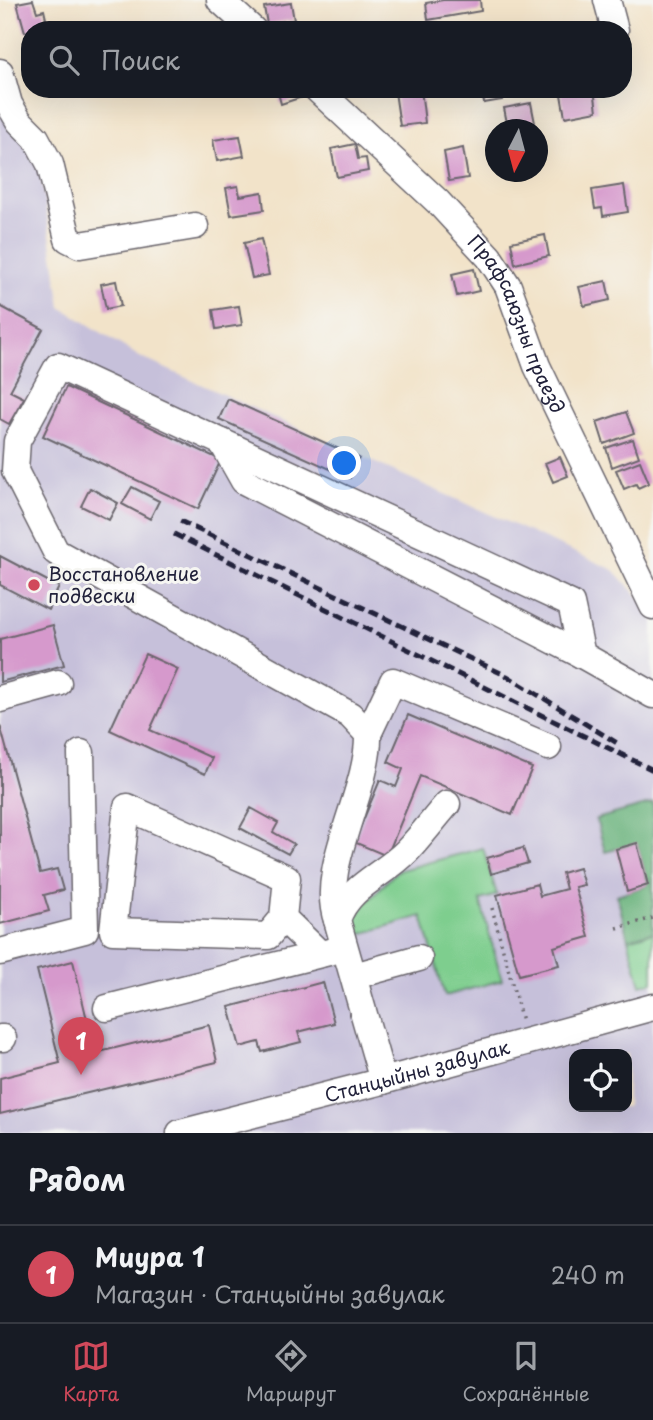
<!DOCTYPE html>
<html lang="ru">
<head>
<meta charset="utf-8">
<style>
  :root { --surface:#171b24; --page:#242831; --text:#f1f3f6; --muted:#9ea1a6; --line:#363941; --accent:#d1495b }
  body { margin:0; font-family:"Playpen Sans",sans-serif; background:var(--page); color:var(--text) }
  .controls { position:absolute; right:21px; bottom:21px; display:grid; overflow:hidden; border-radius:14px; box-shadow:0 7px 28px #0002 }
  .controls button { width:63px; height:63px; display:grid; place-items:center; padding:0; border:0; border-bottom:2px solid var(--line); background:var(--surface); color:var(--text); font:35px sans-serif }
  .compass { position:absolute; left:485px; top:119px; width:63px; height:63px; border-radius:50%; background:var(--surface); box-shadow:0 7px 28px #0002; rotate:186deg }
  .you { position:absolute; left:345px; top:464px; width:24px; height:24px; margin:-18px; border:5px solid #fff; border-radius:50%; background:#1a73e8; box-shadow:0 0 0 10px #1a73e833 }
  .badge { display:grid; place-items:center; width:46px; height:46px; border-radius:50%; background:var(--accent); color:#fff; font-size:23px; font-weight:700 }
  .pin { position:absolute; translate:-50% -58px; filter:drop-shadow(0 2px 4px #0008) }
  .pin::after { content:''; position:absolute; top:37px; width:24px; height:21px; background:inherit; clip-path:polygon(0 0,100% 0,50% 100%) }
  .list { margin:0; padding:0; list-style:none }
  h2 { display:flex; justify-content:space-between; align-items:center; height:91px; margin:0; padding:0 28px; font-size:30px }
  h2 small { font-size:23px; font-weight:400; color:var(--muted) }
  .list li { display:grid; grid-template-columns:46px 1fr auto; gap:21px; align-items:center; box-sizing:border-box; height:98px; padding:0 28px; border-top:2px solid var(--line) }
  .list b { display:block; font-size:26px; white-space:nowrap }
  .list p { margin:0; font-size:23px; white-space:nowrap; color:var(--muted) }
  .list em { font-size:23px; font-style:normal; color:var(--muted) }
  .icon { flex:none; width:38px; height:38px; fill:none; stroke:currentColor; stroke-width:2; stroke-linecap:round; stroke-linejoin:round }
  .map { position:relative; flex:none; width:653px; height:1133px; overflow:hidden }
  .search { position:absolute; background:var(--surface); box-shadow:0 7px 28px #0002; left:21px; right:21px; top:21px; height:77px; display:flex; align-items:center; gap:18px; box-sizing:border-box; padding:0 24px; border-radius:28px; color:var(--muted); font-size:26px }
  .sheet { height:189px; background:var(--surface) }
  nav { display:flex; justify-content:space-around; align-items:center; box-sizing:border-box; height:98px; border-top:2px solid var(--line); background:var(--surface); font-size:19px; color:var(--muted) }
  nav a { display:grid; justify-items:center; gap:4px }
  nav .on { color:var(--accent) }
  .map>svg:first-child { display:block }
  .industrial { fill:#c6c0da; fill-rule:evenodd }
  .green { fill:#7ece8e; stroke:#507864; stroke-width:2 }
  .forest { fill:#66b179; stroke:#446a5a; stroke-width:2 }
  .building { fill:#d699cc }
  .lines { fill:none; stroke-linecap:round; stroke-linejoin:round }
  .minor-casing { stroke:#6b666d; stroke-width:29 }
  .path { stroke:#6b666d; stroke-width:3.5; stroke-dasharray:2 5; stroke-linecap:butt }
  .minor { stroke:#fff; stroke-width:26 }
  .rail { stroke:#22223b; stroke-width:5; stroke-dasharray:10 5; stroke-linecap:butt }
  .poi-dot { fill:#d1495b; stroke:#f6f6f2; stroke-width:2.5 }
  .labels { text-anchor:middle; stroke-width:6; stroke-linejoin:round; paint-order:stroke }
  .street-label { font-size:19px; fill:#22223b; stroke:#f6f6f2 }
  .poi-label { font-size:19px; fill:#22223b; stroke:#f6f6f2; text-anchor:start }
</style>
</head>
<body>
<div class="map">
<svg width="653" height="1133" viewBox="0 0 653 1133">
  <rect width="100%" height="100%" fill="#f6f6f2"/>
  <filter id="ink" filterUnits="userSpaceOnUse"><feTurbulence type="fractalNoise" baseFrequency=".0143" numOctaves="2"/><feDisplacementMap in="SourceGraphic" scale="14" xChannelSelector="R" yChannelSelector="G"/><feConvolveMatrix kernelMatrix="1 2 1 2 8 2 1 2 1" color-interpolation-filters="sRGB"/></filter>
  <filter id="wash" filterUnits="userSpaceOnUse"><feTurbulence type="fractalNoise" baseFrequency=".00686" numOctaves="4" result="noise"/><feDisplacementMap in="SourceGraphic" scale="28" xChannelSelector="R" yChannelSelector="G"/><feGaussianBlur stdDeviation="1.57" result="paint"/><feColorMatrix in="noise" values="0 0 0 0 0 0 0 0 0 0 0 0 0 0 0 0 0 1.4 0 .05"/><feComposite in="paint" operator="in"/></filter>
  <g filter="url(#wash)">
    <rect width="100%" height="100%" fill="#f2e3c9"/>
    <!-- industrial -->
    <path class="industrial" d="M 0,112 L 37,150 L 61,307 L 140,357 L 614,570 L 653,613 L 653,1133 L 0,1133 ZM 574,1054 L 627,1054 L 627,1107 L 574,1107 Z"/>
    <!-- green -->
    <path class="green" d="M 483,848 L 497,895 L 480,900 L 502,980 L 445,996 L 422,916 L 337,941 L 364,905 L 397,871 Z
      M 653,932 L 653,982 L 641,985 L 628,939 Z"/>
    <!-- forest -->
    <path class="forest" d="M 653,803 L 653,932 L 628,939 L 617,895 L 648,885 L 637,844 L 605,852 L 596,819 Z"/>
    <g id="blocks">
      <!-- building -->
      <path class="building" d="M 33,0 L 37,12 L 44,10 L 47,23 L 40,25 L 41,28 L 25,32 L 17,3 Z
        M 443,0 L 480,0 L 481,11 L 428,20 L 426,3 Z
        M 291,3 L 294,20 L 267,24 L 264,7 Z
        M 277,89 L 300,89 L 302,97 L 281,104 Z
        M 421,89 L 425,123 L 400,126 L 395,92 Z
        M 481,89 L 500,89 L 502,100 L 484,103 Z
        M 560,89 L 594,89 L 597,111 L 565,117 Z
        M 531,103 L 535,123 L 508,128 L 504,108 Z
        M 240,136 L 244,156 L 217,161 L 213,140 Z
        M 355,144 L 358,159 L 366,158 L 368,171 L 337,177 L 331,149 Z
        M 463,148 L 468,178 L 449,181 L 444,152 Z
        M 624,185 L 628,212 L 603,216 L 602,208 L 595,209 L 592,190 Z
        M 238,186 L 240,196 L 262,192 L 264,210 L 231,215 L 226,188 Z
        M 545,235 L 549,256 L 515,264 L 511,242 Z
        M 261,239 L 269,275 L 252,278 L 244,243 Z
        M 474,269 L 479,291 L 457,296 L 452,274 Z
        M 116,281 L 121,306 L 106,309 L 101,284 Z
        M 606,281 L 610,300 L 584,306 L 579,287 Z
        M 0,306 L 43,329 L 10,391 L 24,398 L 9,424 L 0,419 Z
        M 239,306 L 242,325 L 216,329 L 213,310 Z
        M 66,387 L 221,460 L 198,509 L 43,436 Z
        M 228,399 L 359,458 L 350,478 L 219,419 Z
        M 626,412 L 634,433 L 604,444 L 597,422 Z
        M 633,439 L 639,457 L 612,467 L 606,448 Z
        M 560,457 L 568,476 L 553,482 L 545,463 Z
        M 640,461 L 649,483 L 638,488 L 636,484 L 624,489 L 616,470 Z
        M 132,487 L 159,501 L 150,519 L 122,504 Z
        M 90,488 L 118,503 L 109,520 L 81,506 Z
        M 0,556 L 59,587 L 48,610 L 0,585 Z
        M 53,625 L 64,665 L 0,682 L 0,639 Z
        M 145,654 L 178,669 L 150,730 L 212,758 L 205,774 L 110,730 Z
        M 408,715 L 532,768 L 512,815 L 420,776 L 387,856 L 354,842 L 380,780 L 396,787 L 403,769 L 388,762 Z
        M 0,725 L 40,873 L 57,869 L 63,890 L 44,895 L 49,911 L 0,924 Z
        M 251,808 L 278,823 L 273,832 L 294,844 L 288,854 L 240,828 Z
        M 637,843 L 648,885 L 627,892 L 616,849 Z
        M 523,848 L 528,863 L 491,874 L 487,858 Z
        M 579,868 L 584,885 L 575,887 L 589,937 L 554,947 L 559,965 L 519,975 L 497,895 L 537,884 L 540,896 L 566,889 L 562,873 Z
        M 73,961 L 95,1053 L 209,1025 L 217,1062 L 0,1114 L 0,1078 L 60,1063 L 37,970 Z
        M 323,982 L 334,1023 L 298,1032 L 301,1042 L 262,1052 L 259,1042 L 240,1047 L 229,1007 Z"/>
    </g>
  </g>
  <g filter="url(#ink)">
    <use href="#blocks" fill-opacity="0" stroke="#6b666d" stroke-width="2"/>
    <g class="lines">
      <!-- minor casing -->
      <g class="minor-casing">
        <g id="minor">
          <path d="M 220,0 L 253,30"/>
          <path d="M 607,0 L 615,30"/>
          <path d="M 0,72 L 9,104 L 19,121 L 36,138 L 50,164 L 68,239 L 80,245 L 195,226"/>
          <path id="s1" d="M 317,89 L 438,202 L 489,257 L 508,286 L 537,366 L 653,606"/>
          <path d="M 222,442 L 244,481 L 582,655"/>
          <path d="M 0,699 L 58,683"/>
          <path d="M 368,734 L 393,681 L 548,747"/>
          <path d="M 283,918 L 268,936 L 113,931 L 127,807 L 287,878 L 283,918 L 320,954"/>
          <path d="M 337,920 C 318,868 370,790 368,734 L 350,715 L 56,552 L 15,471 L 17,441 L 58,366 L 571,604 L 582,655 L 653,695"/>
          <path d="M 0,952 L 85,930 L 81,753"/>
          <path d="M 354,976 L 419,958"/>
          <path d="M 107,1008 L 333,951"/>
          <path d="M 0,1038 L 3,1038"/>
          <path d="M 383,1081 L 337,920 C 348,886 384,875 407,851 C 421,836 434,819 447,804"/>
          <path id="s2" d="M 180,1133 L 383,1081 L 653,1007"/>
        </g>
      </g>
      <!-- path -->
      <path class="path" d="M 492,908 L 522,1021
        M 617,928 L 653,918"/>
      <!-- minor -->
      <use href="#minor" class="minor"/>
      <!-- rail -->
      <path class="rail" d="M 180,521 L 507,676 L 617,743
        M 174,534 L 653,770"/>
    </g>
  </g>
  <!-- markers -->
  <circle class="poi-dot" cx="34" cy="585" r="7"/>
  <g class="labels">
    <!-- street labels -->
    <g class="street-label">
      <text dy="7" stroke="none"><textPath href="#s1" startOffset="313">Прафсаюзны праезд</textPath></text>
      <text dy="7" stroke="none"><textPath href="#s2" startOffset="245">Станцыйны завулак</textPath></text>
    </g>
    <!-- poi labels -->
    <g class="poi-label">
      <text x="48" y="581">Восстановление<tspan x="48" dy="22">подвески</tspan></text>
    </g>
  </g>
</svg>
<div class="controls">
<button><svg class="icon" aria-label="locate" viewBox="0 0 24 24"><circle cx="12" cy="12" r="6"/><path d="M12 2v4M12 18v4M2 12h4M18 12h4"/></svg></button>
</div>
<svg class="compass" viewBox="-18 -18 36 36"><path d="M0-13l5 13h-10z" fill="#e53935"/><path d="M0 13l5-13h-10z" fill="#9ea1a6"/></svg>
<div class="you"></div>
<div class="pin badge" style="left:81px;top:1075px">1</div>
<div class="search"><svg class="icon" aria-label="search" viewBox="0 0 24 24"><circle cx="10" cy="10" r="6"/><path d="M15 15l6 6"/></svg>Поиск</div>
</div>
<section class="sheet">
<h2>Рядом<small></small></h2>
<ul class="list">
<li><span class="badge">1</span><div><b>Миура 1</b><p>Магазин · Станцыйны завулак</p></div><em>240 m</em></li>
</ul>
</section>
<nav>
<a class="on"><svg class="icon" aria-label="map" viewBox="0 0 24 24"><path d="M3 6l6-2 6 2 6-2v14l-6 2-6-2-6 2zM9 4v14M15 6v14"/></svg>Карта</a>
<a><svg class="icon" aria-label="directions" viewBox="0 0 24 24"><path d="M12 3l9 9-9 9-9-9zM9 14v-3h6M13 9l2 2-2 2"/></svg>Маршрут</a>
<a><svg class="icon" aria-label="saved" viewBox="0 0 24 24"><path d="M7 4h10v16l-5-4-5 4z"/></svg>Сохранённые</a>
</nav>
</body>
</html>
